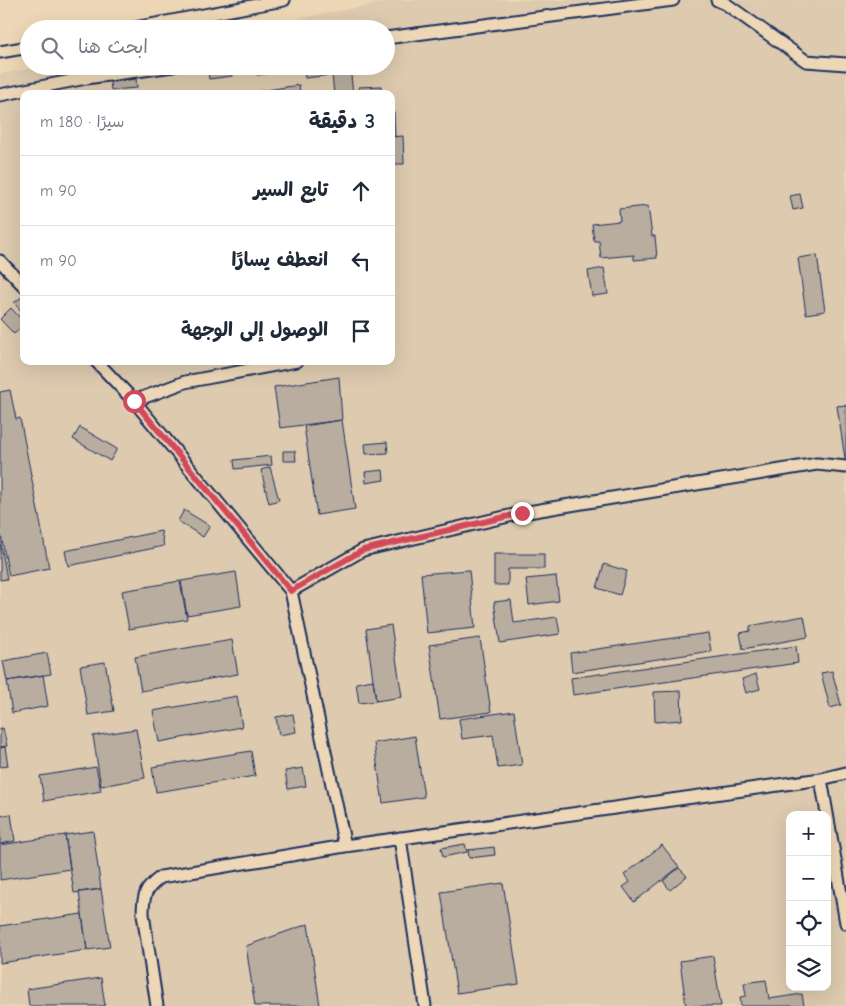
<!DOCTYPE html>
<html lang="ar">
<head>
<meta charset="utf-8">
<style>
  :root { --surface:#fff; --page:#f2f2f3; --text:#1f2937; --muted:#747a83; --line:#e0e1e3 }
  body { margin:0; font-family:"Comic Neue","Playpen Sans Arabic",sans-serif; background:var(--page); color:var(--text); direction:rtl }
  .controls { position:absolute; right:15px; bottom:15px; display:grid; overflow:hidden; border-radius:10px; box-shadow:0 5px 20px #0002 }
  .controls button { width:45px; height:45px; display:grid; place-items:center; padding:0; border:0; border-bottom:1px solid var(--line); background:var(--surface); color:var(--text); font:25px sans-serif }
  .stop { position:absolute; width:15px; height:15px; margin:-11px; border:4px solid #d1495b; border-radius:50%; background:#fff }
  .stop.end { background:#d1495b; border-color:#fff; box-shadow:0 1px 5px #0008 }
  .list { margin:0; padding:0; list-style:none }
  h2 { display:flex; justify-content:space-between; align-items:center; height:65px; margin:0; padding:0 20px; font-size:21px }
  h2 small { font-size:16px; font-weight:400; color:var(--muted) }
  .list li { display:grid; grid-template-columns:32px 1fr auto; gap:15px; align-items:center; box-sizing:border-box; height:70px; padding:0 20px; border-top:1px solid var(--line) }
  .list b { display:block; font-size:19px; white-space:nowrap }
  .list em { font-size:16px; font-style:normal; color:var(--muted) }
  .icon { flex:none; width:28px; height:28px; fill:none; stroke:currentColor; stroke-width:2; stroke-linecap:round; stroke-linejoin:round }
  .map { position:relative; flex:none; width:846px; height:1006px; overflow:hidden; direction:ltr }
  .search { position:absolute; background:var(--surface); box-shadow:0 5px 20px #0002; left:20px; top:20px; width:375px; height:55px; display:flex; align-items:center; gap:12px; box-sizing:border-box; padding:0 18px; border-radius:28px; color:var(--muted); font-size:19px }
  .panel { position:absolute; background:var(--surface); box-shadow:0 5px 20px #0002; left:20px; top:90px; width:375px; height:275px; border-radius:10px; direction:rtl }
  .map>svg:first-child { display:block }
  .built { fill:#ddcaaf; fill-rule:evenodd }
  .building { fill:#b9ada0; stroke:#1b2f5e }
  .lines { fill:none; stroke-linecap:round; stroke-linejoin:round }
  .service-casing { stroke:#1b2f5e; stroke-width:15 }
  .service { stroke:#edd7b6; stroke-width:11 }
  .route { stroke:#d1495b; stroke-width:6 }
</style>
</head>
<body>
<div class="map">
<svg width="846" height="1006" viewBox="0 0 846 1006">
  <rect width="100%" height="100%" fill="#edd7b6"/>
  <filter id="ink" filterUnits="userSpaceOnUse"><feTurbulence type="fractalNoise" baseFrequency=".02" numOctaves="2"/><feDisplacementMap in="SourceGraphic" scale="10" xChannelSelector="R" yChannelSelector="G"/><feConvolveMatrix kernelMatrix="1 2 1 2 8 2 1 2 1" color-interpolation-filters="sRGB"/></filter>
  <g filter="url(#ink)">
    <!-- built -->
    <path class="built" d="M 398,0 L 846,0 L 846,1006 L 0,1006 L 0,74 L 43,66 L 386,66 L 386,29 L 244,29 ZM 24,94 L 391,94 L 391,361 L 24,361 ZM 790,815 L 827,815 L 827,987 L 790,987 Z"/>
    <!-- building -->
    <path class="building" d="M 256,66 L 287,66 L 288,71 L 257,75 Z
      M 303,66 L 350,66 L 353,94 L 334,94 L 332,75 L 305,78 Z
      M 231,68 L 232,76 L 209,79 L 208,70 Z
      M 136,79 L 137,88 L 111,90 L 110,82 Z
      M 299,85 L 300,94 L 242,94 Z
      M 381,86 L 381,94 L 359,94 L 359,87 Z
      M 391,112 L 394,112 L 395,136 L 391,136 Z
      M 403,136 L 404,164 L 391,164 L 391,137 Z
      M 800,194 L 803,208 L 793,210 L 790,196 Z
      M 648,206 L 652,236 L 655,236 L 657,258 L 634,260 L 634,255 L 601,258 L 599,241 L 594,241 L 592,224 L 620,221 L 619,209 Z
      M 817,255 L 825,311 L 806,314 L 798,258 Z
      M 604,268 L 608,294 L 592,296 L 588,271 Z
      M 24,295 L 24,314 L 14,303 Z
      M 11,308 L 24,322 L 24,325 L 14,334 L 0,319 Z
      M 339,377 L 342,420 L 280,428 L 274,387 Z
      M 10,390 L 16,419 L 20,418 L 49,568 L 9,576 L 1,535 L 0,535 L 0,392 Z
      M 846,405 L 846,465 L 837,406 Z
      M 342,420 L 355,509 L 317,515 L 304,426 Z
      M 80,427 L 117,449 L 110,461 L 73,439 Z
      M 387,442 L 388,453 L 366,454 L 365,444 Z
      M 283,451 L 295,451 L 296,461 L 283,461 Z
      M 271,456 L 272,465 L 235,469 L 234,460 Z
      M 270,467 L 279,500 L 269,503 L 261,470 Z
      M 383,470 L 384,480 L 366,483 L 365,472 Z
      M 184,510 L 210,526 L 203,537 L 178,521 Z
      M 161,531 L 164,546 L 68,566 L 65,551 Z
      M 0,539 L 7,579 L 0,580 Z
      M 494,554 L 544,554 L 544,569 L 508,569 L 508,585 L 494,585 Z
      M 604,564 L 627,571 L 620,595 L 597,588 Z
      M 469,570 L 475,628 L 427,633 L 421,574 Z
      M 236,572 L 241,606 L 187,615 L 181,581 Z
      M 556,576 L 559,601 L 529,605 L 526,579 Z
      M 180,581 L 187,619 L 129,629 L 122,591 Z
      M 511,600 L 514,623 L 557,617 L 560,634 L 500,643 L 494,602 Z
      M 804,616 L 808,637 L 743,649 L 740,633 L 750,631 L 750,626 Z
      M 391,625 L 402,697 L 376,701 L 366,629 Z
      M 708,633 L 711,651 L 572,672 L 570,653 Z
      M 480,638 L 491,712 L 440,719 L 429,645 Z
      M 232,640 L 238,674 L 141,691 L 135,657 Z
      M 796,646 L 798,663 L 573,695 L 571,678 Z
      M 47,653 L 51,674 L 7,681 L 3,661 Z
      M 105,662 L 114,711 L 88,715 L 80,666 Z
      M 832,671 L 841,705 L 830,708 L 821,673 Z
      M 756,674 L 760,689 L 746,693 L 742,679 Z
      M 43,675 L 48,706 L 12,713 L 7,681 Z
      M 373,680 L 376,701 L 359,703 L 356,683 Z
      M 681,691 L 682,720 L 655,722 L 654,692 Z
      M 237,696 L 242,727 L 159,742 L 153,711 Z
      M 514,711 L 522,765 L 498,768 L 493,735 L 462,739 L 459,719 Z
      M 293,714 L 296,732 L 279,735 L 276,717 Z
      M 3,728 L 7,746 L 0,747 L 0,729 Z
      M 136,729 L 145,778 L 101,786 L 93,736 Z
      M 415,736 L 424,797 L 383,803 L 374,743 Z
      M 5,747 L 8,766 L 0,767 L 0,748 Z
      M 251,751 L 255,776 L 156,792 L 152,767 Z
      M 96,767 L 101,791 L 44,801 L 40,776 Z
      M 303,768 L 306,786 L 288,789 L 285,771 Z
      M 11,814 L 15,841 L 0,844 L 0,816 Z
      M 93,831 L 101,889 L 74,893 L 65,835 Z
      M 65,835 L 70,869 L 0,880 L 0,845 Z
      M 465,844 L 467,852 L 443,857 L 441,848 Z
      M 662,845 L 679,867 L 634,902 L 623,887 L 630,882 L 624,875 Z
      M 494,847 L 495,855 L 469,858 L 468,850 Z
      M 679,868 L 687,876 L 670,890 L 663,881 Z
      M 503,883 L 519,984 L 457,993 L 441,892 Z
      M 101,889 L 110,947 L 87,950 L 79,892 Z
      M 82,914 L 87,950 L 0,963 L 0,926 Z
      M 308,924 L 320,1006 L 255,1006 L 246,946 Z
      M 713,956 L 721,1006 L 686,1006 L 680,961 Z
      M 101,978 L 105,1006 L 29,1006 L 27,989 Z
      M 766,980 L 769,999 L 802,994 L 804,1006 L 741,1006 L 740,997 L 746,996 L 744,983 Z"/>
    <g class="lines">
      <!-- service casing -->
      <g class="service-casing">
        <path id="service" d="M 717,0 L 726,4 L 806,61 L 846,64
          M 129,29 L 284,0
          M 386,38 L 673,0
          M 0,52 L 29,47
          M 0,95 L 86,78 L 173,66
          M 0,261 L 24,286
          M 96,361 L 134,401 L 291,591 L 345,846
          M 134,401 L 185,382 L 297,361
          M 291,591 L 363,550 L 522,513 L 817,464 L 846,467
          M 821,779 L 846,923
          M 400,838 L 425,1006
          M 157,1006 L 143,914 C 143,894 146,888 161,877 L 345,846 L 821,779 L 846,773"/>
      </g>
      <!-- service -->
      <use href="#service" class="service"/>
    </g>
  </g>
  <g class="lines" filter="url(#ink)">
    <!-- route -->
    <path class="route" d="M 134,401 L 291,591 L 363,550 L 522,513"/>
  </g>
</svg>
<div class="controls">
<button>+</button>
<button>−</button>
<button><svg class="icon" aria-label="locate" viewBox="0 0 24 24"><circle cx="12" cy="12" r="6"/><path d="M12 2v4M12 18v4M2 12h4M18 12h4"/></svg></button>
<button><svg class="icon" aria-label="layers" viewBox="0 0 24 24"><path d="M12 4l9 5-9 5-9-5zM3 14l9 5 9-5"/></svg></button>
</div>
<div class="stop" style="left:134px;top:401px"></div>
<div class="stop end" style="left:522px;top:513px"></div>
<div class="search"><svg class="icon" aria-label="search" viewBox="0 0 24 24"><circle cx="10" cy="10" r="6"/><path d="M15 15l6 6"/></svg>ابحث هنا</div>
<section class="panel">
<h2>3 دقيقة<small>سيرًا · 180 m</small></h2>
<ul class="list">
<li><svg class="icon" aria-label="ahead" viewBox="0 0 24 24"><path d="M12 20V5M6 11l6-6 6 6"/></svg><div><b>تابع السير</b></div><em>90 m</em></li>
<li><svg class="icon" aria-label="left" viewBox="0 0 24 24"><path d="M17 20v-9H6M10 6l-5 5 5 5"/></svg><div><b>انعطف يسارًا</b></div><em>90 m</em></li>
<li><svg class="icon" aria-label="arrive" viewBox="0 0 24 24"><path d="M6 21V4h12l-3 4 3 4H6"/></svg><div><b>الوصول إلى الوجهة</b></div></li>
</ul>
</section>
</div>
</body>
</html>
